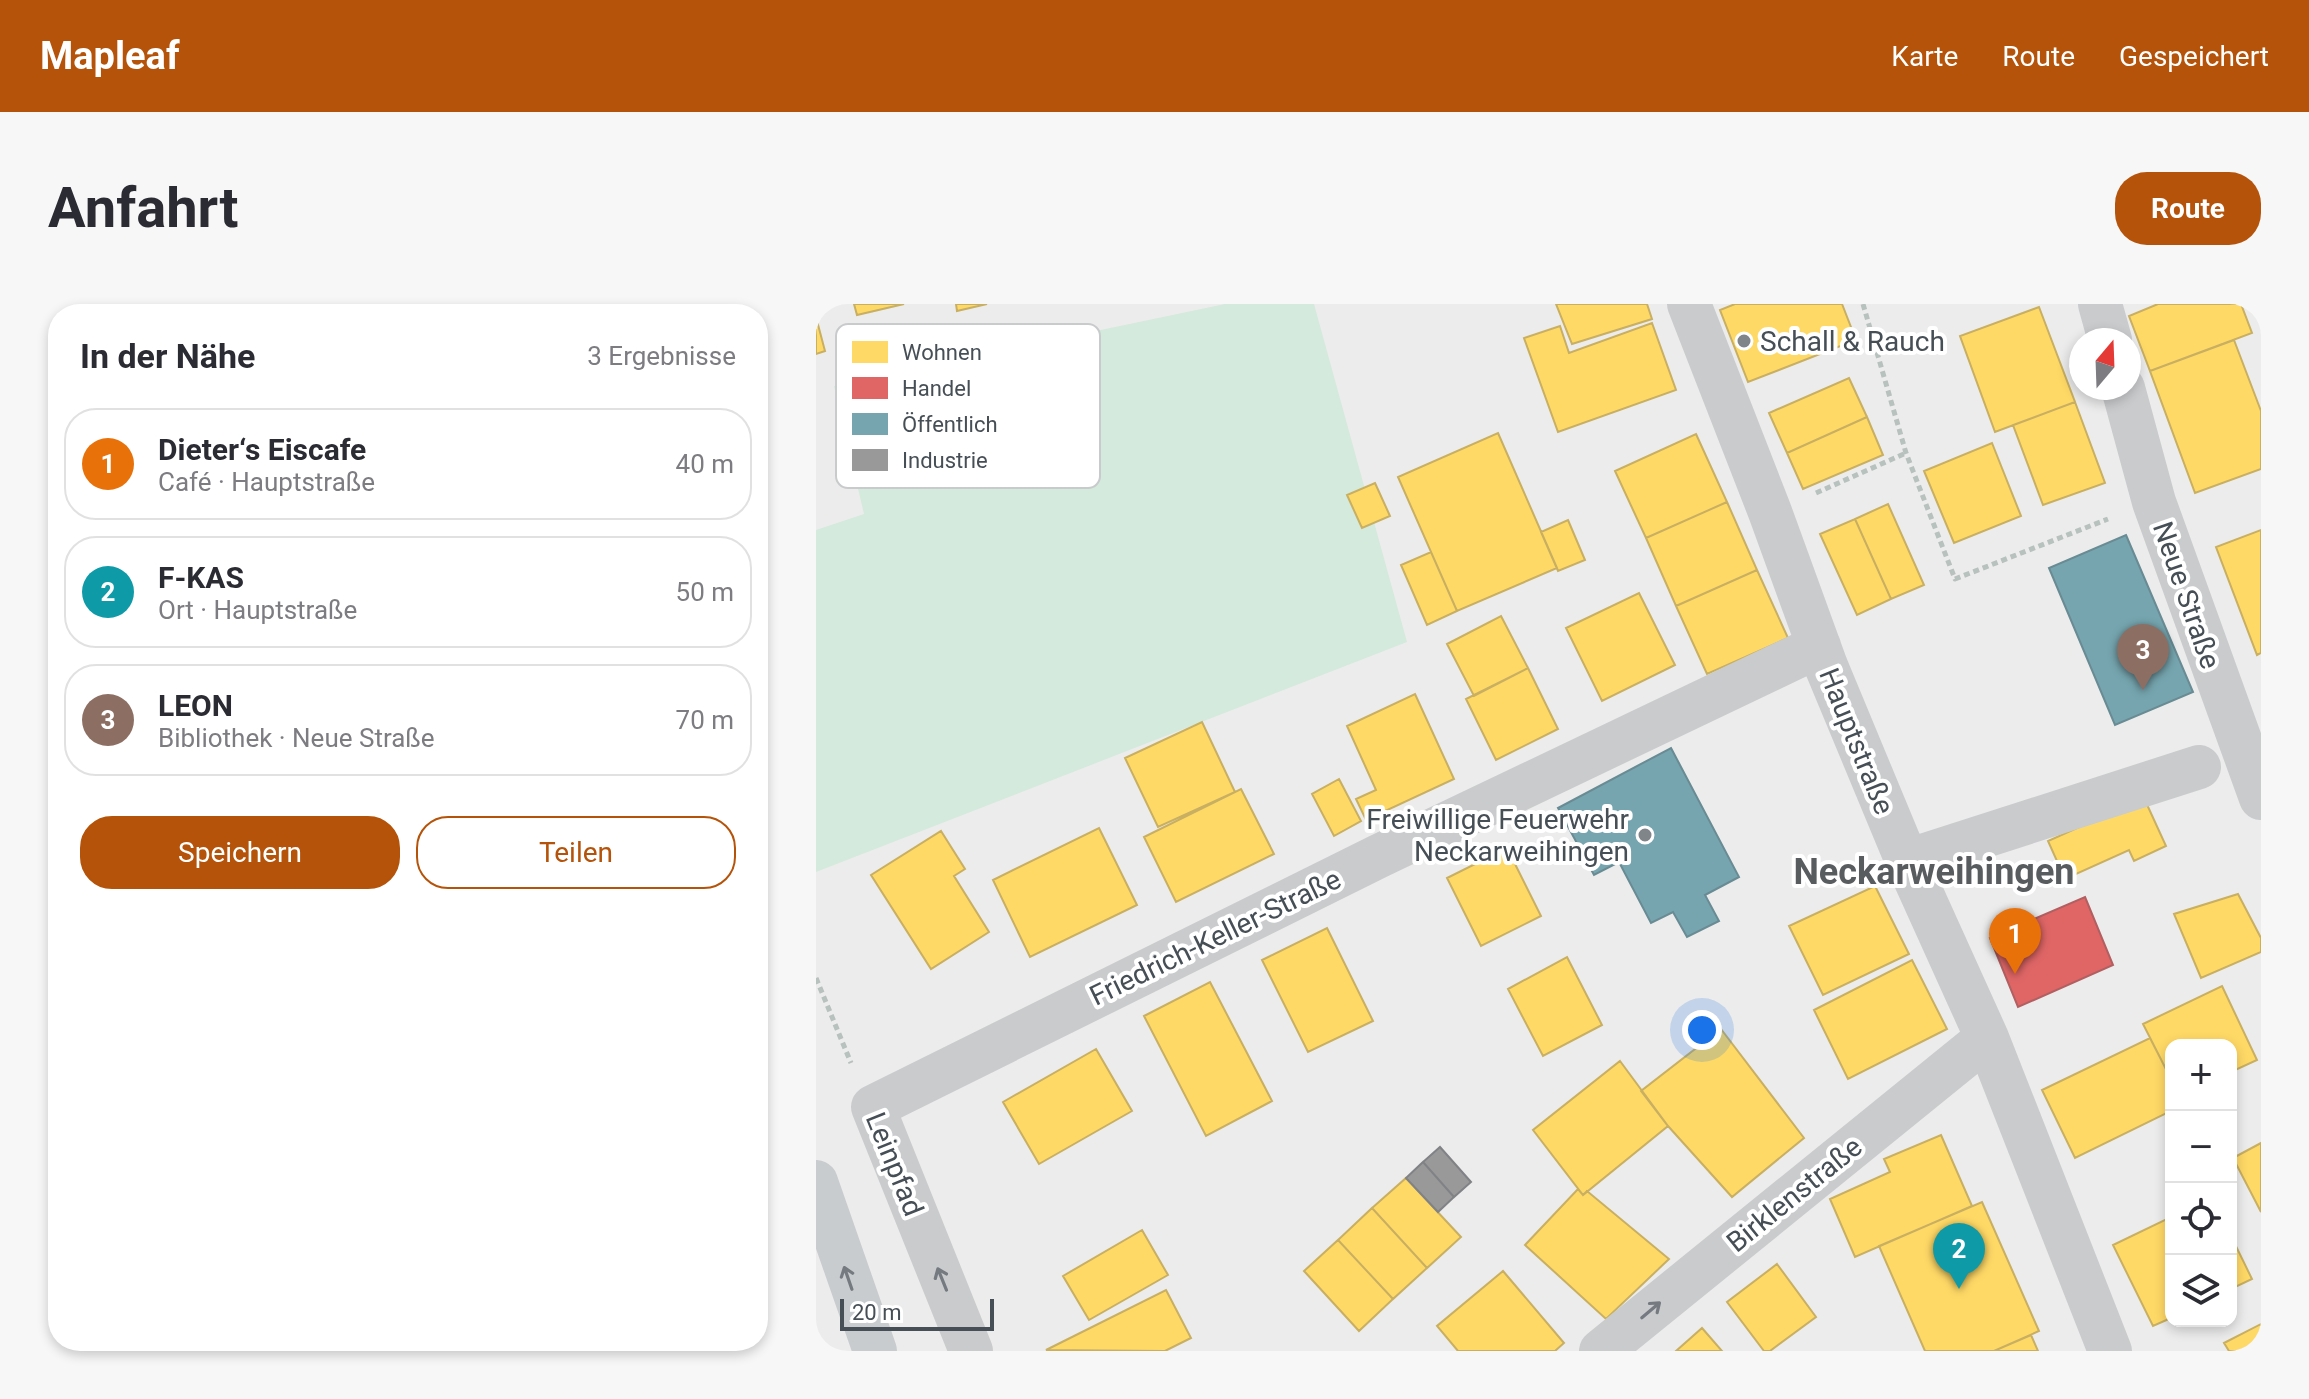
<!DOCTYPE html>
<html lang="de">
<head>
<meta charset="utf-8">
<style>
  :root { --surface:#fff; --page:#f7f7f7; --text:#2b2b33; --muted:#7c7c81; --line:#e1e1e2; --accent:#b45309 }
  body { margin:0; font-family:Roboto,sans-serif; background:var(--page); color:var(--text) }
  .controls { position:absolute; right:24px; bottom:24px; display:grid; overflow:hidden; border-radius:16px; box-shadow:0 4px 12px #0003 }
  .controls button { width:72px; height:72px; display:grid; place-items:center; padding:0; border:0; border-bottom:2px solid var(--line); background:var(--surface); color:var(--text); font:40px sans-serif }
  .compass { position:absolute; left:1253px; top:24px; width:72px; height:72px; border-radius:50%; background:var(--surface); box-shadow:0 4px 12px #0003; rotate:19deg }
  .scale { position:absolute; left:24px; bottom:20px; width:154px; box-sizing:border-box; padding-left:8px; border:4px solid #464e56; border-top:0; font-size:22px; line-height:28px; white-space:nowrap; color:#464e56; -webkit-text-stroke:6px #fff; paint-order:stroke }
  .you { position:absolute; left:886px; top:726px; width:28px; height:28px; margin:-20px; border:6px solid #fff; border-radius:50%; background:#1a73e8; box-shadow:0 0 0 12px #1a73e833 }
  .badge { display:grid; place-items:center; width:52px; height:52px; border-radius:50%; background:var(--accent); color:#fff; font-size:26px; font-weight:700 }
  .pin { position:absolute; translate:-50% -66px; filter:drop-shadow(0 2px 4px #0008) }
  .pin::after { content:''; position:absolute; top:42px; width:28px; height:24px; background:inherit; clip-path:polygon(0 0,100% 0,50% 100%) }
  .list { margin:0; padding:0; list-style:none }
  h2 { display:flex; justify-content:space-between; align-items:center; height:104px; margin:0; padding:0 32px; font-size:34px }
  h2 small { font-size:26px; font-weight:400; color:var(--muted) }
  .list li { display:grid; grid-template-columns:52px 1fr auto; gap:24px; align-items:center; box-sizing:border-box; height:112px; margin:0 16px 16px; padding:0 16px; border:2px solid var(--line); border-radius:32px }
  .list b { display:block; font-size:30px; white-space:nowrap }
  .list p { margin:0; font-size:26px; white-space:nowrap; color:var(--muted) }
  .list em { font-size:26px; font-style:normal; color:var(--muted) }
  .actions { display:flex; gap:16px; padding:24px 32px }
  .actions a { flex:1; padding:18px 0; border:2px solid var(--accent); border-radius:32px; text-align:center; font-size:28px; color:var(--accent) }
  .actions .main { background:var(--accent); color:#fff }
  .icon { flex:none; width:44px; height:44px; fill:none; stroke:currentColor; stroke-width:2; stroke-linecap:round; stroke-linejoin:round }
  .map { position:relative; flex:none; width:1445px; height:1047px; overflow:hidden; border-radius:32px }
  header { display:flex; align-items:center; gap:48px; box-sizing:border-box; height:112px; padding:0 40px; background:var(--accent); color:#fff }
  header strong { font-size:38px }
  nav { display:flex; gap:44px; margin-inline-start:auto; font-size:28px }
  .intro { display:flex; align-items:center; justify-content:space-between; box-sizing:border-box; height:192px; padding:0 48px }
  h1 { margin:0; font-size:56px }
  .button { padding:20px 36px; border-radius:32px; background:var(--accent); color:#fff; font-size:28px; font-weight:700 }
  main { display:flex; gap:48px; padding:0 48px }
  aside { flex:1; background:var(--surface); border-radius:32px; box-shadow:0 4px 12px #0003 }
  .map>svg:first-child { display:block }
  .green { fill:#d3eadc }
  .homes { fill:#ffd966; stroke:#c8af61; stroke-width:2 }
  .shops { fill:#e06666; stroke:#b25f61; stroke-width:2 }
  .public { fill:#76a5af; stroke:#688b94; stroke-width:2 }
  .industry { fill:#999; stroke:#808285; stroke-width:2 }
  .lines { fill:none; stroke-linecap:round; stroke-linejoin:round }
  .path { stroke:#b7c1bd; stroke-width:5; stroke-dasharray:6 4; stroke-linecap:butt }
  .minor { stroke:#c9cbcd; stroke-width:44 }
  .secondary { stroke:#c9ccce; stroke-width:44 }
  .oneway { stroke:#747a80 }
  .poi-dot { fill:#80858a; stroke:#fff; stroke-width:3 }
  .labels { text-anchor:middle; stroke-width:8; stroke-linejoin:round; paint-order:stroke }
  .poi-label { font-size:28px; fill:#464e56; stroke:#fff; text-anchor:start }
  .street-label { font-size:28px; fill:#464e56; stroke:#fff }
  .district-label { font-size:36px; font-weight:bold; fill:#595c5f; stroke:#fff }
  .key { fill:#fff; stroke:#c8cacc; stroke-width:2 }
  .key-label { font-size:22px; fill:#464e56 }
</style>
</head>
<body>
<header>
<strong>Mapleaf</strong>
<nav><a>Karte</a><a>Route</a><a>Gespeichert</a></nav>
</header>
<div class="intro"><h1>Anfahrt</h1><a class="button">Route</a></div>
<main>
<aside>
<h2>In der Nähe<small>3 Ergebnisse</small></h2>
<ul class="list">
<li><span class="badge" style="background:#e8710a">1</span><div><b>Dieter‘s Eiscafe</b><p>Café · Hauptstraße</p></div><em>40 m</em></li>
<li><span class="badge" style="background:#0f9aa8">2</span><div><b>F-KAS</b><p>Ort · Hauptstraße</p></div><em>50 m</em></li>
<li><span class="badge" style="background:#8d6e63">3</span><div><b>LEON</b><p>Bibliothek · Neue Straße</p></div><em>70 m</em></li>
</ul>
<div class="actions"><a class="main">Speichern</a><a>Teilen</a></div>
</aside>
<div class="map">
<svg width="1445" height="1047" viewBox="0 0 1445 1047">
  <rect width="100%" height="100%" fill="#edecec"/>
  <!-- green -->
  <path class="green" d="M 409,0 L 498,0 L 591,338 L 0,568 L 0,226 L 48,210 L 18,82 Z"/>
  <!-- homes -->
  <path class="homes" d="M 38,0 L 88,0 L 41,11 Z
    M 140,0 L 171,0 L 141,7 Z
    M 740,0 L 831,0 L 836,15 L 756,40 Z
    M 919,0 L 1026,0 L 1040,36 L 932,78 L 904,6 Z
    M 1342,0 L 1425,0 L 1436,29 L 1334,67 L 1313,12 Z
    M 1223,3 L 1259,98 L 1179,128 L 1144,32 Z
    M 0,13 L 9,47 L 0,50 Z
    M 836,19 L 860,86 L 742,128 L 708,34 L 744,22 L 753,49 Z
    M 1418,36 L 1445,107 L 1445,165 L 1379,189 L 1334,67 Z
    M 1033,74 L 1051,113 L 971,149 L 953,109 Z
    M 1259,98 L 1289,179 L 1227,201 L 1197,121 Z
    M 1051,113 L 1067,151 L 987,185 L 971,149 Z
    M 682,129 L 741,264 L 641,307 L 582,173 Z
    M 880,130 L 911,198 L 830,234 L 799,167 Z
    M 1176,139 L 1205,212 L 1138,239 L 1108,167 Z
    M 559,179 L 574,212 L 546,224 L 531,191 Z
    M 911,198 L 941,266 L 860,302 L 830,234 Z
    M 1072,200 L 1108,281 L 1075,295 L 1039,215 Z
    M 1039,215 L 1075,295 L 1041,311 L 1004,230 Z
    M 752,216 L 769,256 L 742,267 L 725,228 Z
    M 1445,226 L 1445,349 L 1441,351 L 1400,243 Z
    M 615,248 L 641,307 L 611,321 L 585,261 Z
    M 941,266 L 972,334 L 891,370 L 860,302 Z
    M 823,289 L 859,361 L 786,397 L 750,324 Z
    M 685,312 L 712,364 L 658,392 L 631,340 Z
    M 712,364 L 742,425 L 680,456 L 650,395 Z
    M 599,390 L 638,475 L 550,516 L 540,495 L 560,486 L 531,422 Z
    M 386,418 L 419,488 L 342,523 L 309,454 Z
    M 523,475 L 545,517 L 518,532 L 496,490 Z
    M 425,485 L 458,550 L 360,598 L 328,533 Z
    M 1328,494 L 1350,542 L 1318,557 L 1313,546 L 1249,575 L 1232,537 Z
    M 283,524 L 321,601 L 214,653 L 177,576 Z
    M 125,527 L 149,565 L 138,572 L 173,628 L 115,665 L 55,571 Z
    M 691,544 L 725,612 L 665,642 L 631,574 Z
    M 1059,582 L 1093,650 L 1007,691 L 973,622 Z
    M 1422,590 L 1445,634 L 1445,648 L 1385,674 L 1358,610 Z
    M 511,624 L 557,717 L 492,748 L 446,656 Z
    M 751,653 L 786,721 L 727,752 L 692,685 Z
    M 1096,656 L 1131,725 L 1032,775 L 998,706 Z
    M 394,678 L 456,797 L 390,832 L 328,712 Z
    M 1406,682 L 1441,756 L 1415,768 L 1415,741 L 1355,741 L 1355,775 L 1327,720 Z
    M 905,725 L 988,834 L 916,893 L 852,822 L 825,787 Z
    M 1334,734 L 1355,775 L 1355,807 L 1259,854 L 1226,786 Z
    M 280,745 L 316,807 L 223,860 L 187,798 Z
    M 804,757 L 852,822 L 767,891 L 717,826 Z
    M 1125,831 L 1156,902 L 1039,953 L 1014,895 L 1074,868 L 1068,855 Z
    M 1445,839 L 1445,908 L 1417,854 Z
    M 590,874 L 645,933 L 611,964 L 556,904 Z
    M 762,885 L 767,891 L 771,887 L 853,955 L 790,1015 L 709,941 Z
    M 1166,898 L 1223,1027 L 1178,1047 L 1109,1047 L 1063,942 Z
    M 556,904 L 611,964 L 577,995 L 522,936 Z
    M 1355,913 L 1355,1014 L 1337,1022 L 1297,941 Z
    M 326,926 L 352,971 L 273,1016 L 247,972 Z
    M 1415,932 L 1436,975 L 1415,985 Z
    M 522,936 L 577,995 L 543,1027 L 488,967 Z
    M 961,960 L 1000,1013 L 954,1047 L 948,1047 L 911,998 Z
    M 687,967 L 748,1039 L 739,1047 L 642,1047 L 621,1022 Z
    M 350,986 L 375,1034 L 349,1047 L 230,1046 Z
    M 1445,1020 L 1445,1047 L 1413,1047 L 1408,1039 Z
    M 886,1024 L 906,1047 L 860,1047 Z
    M 1215,1031 L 1222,1047 L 1178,1047 Z"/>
  <!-- shops -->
  <path class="shops" d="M 1269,593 L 1297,661 L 1202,703 L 1174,634 Z"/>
  <!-- public -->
  <path class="public" d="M 1310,231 L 1377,388 L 1299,421 L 1233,264 Z
    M 855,444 L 923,573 L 889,591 L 903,617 L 871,633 L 857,608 L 835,619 L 803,558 L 778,571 L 742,504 Z"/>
  <!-- industry -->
  <path class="industry" d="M 624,843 L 655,878 L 638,893 L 607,858 Z
    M 607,858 L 638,893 L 622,908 L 590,874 Z"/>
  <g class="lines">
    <!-- path -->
    <path class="path" d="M 1047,0 L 1090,149 L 1139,275 L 1292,215
      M 1000,189 L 1090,149
      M 0,674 L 35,759"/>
    <!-- minor -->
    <path class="minor" d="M 873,0 L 954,208 L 1010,362 L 1091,557 L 1171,734 L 1294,1047
      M 1284,0 L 1294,36
      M 1307,84 L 1338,198 L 1445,494
      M 1091,557 L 1383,463
      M 155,1047 L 57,803 L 563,552 L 1003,342
      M 785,1047 L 1171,734"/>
    <!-- secondary -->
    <path class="secondary" d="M 0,878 L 59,1047"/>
  </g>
  <!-- one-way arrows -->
  <defs><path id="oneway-shaft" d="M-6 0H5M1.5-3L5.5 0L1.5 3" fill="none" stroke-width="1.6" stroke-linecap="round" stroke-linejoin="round" transform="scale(2)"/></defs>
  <g class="oneway">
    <use href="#oneway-shaft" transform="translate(32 974) rotate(-109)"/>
    <use href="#oneway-shaft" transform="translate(126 975) rotate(-112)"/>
    <use href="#oneway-shaft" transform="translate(835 1006) rotate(-40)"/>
  </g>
  <!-- markers -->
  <g class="poi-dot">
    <circle cx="928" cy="37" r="8"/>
    <circle cx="829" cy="531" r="8"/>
  </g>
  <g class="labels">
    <!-- poi labels -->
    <g class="poi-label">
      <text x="944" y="47">Schall &amp; Rauch</text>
      <text x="813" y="525" text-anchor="end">Freiwillige Feuerwehr<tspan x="813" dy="32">Neckarweihingen</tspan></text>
    </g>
    <!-- street labels -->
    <g class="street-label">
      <text transform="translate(1371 291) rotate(71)" y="10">Neue Straße</text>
      <text transform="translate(1041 437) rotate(68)" y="10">Hauptstraße</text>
      <text transform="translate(399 633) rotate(-26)" y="10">Friedrich-Keller-Straße</text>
      <text transform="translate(79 860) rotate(68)" y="10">Leinpfad</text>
      <text transform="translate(978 890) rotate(-39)" y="10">Birklenstraße</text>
    </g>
    <!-- district labels -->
    <g class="district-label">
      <text x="1118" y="580">Neckarweihingen</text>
    </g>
  </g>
  <!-- legend -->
  <rect x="20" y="20" width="264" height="164" rx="12" class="key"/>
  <rect x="36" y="37" width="36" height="22" fill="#ffd966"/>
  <rect x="36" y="73" width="36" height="22" fill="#e06666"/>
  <rect x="36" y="109" width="36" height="22" fill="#76a5af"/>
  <rect x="36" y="145" width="36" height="22" fill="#999"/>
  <g class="key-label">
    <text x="86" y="56">Wohnen</text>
    <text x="86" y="92">Handel</text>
    <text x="86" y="128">Öffentlich</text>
    <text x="86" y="164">Industrie</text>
  </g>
</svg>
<div class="controls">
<button>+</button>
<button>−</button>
<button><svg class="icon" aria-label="locate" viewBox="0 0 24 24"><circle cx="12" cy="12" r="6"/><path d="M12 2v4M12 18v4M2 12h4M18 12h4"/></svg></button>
<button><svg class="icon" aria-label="layers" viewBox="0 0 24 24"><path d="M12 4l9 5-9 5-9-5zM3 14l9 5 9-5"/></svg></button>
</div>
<svg class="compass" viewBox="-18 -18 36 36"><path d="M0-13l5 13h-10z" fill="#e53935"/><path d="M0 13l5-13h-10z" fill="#7c7c81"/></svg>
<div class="scale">20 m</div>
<div class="you"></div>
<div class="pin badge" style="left:1199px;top:670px;background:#e8710a">1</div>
<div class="pin badge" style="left:1143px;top:985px;background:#0f9aa8">2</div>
<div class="pin badge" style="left:1327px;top:386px;background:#8d6e63">3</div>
</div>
</main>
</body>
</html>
